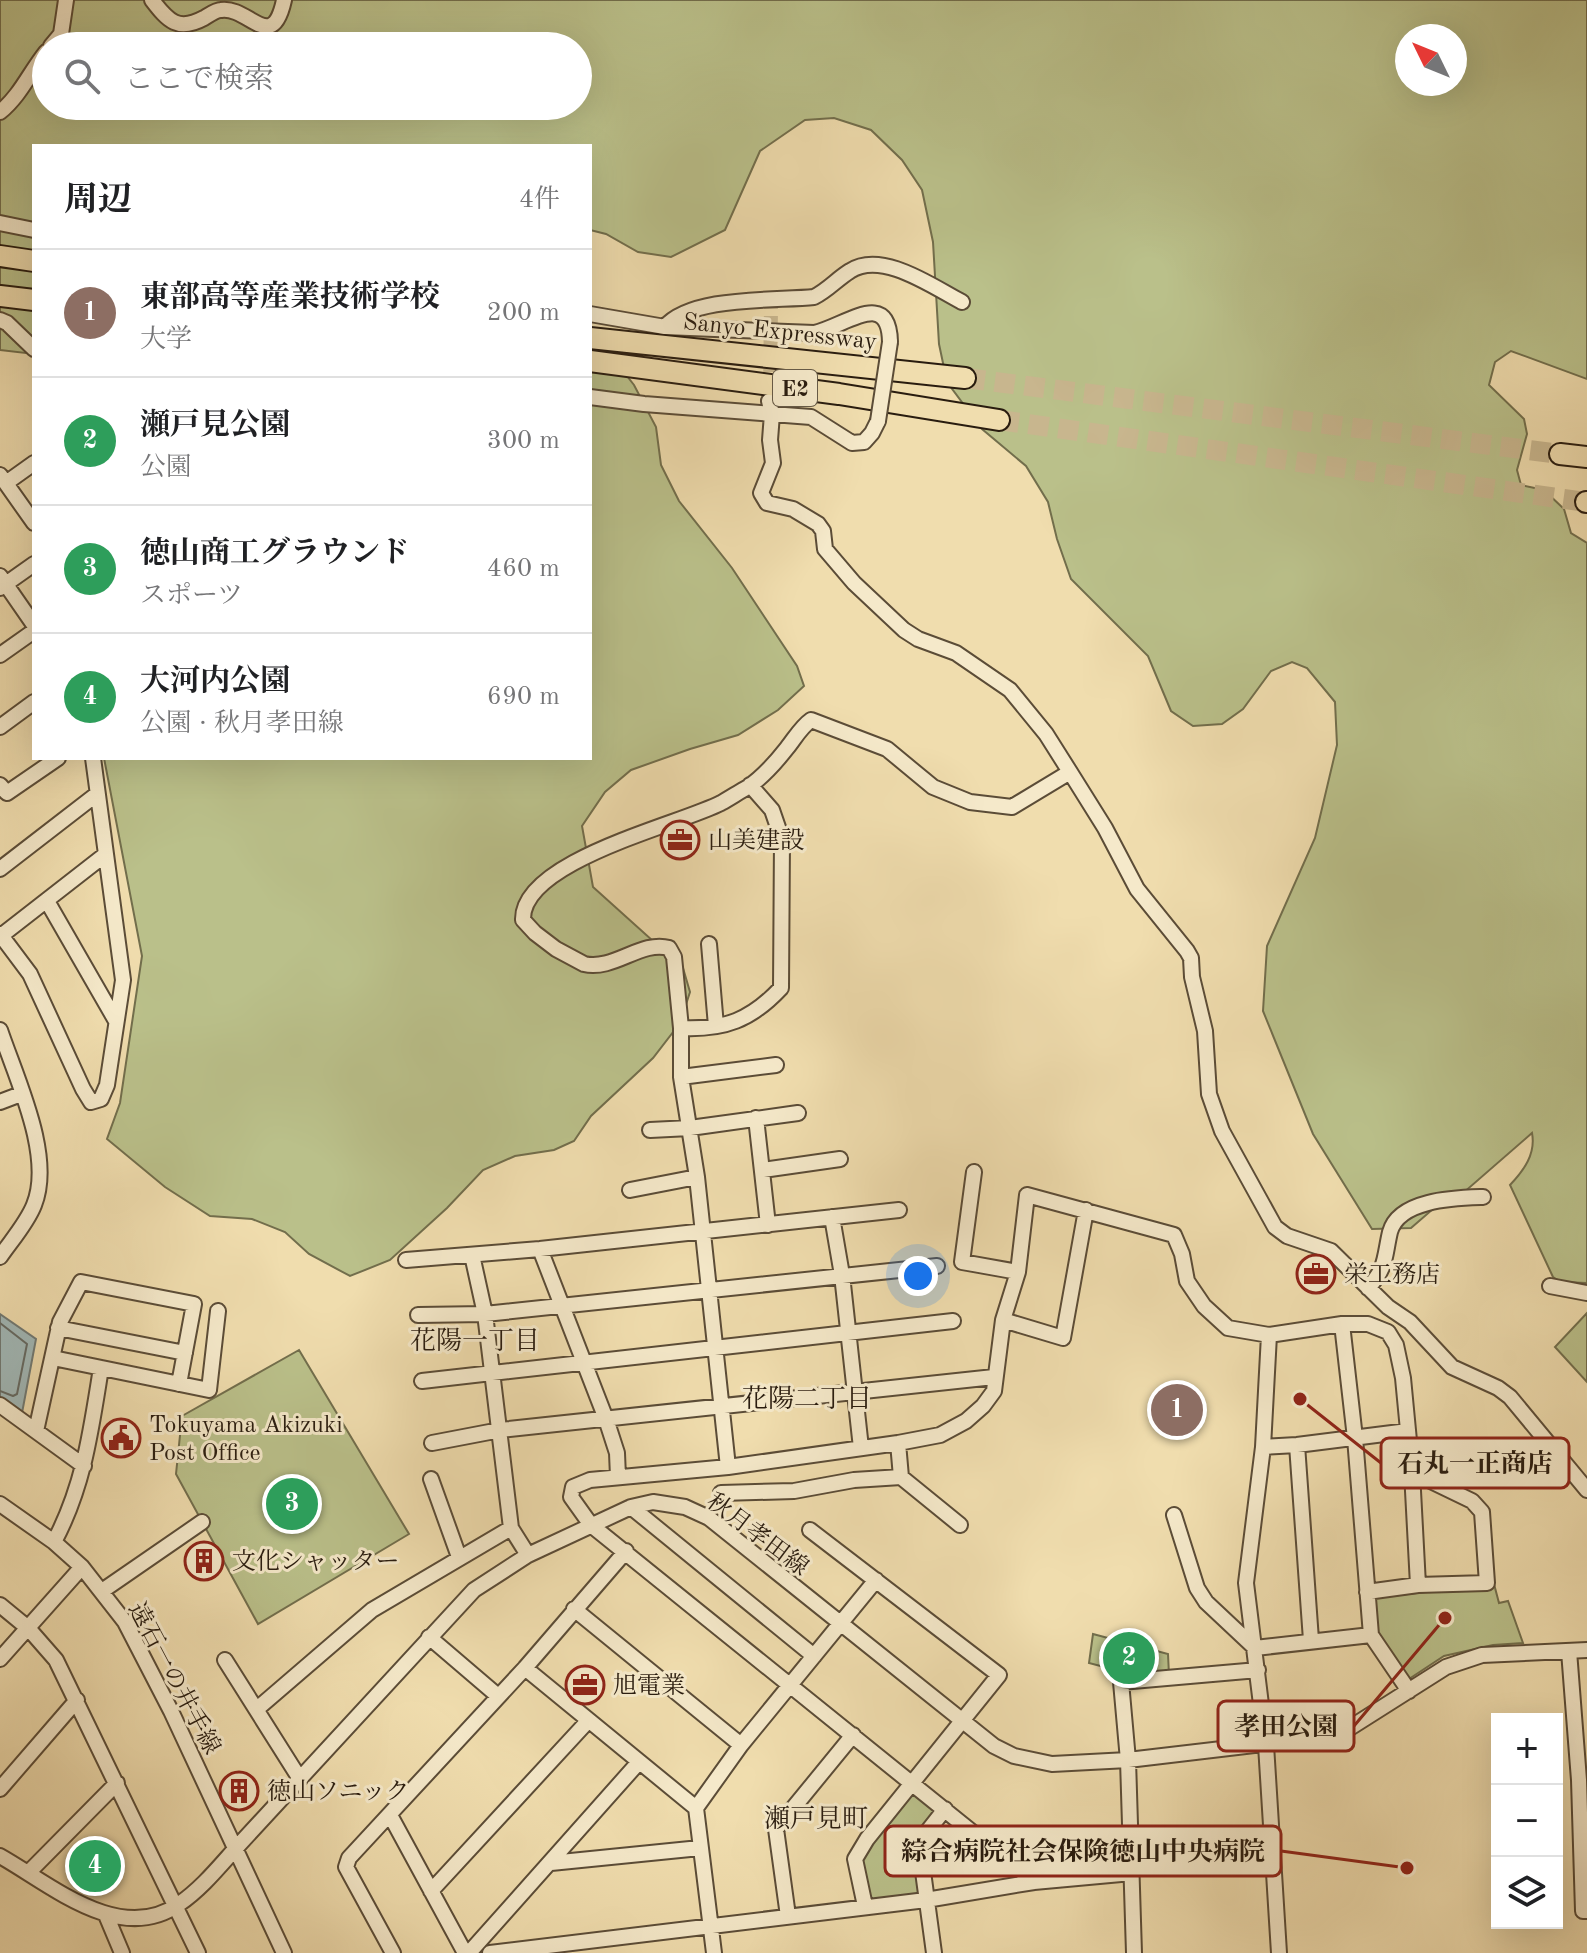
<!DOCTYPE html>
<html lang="ja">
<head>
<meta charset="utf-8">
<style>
  :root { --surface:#fff; --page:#f2f2f2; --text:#202124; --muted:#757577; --line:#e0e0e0; --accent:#8f2418 }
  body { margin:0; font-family:"Old Standard TT","Noto Serif JP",serif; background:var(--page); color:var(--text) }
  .controls { position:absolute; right:24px; bottom:24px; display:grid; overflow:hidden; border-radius:0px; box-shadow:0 8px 32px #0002 }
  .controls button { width:72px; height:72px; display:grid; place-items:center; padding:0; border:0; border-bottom:2px solid var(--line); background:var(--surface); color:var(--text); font:40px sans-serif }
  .compass { position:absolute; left:1395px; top:24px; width:72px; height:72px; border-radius:50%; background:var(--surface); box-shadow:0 8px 32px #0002; rotate:313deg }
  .you { position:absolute; left:918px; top:1276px; width:28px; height:28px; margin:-20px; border:6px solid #fff; border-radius:50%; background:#1a73e8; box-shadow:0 0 0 12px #1a73e833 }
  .badge { display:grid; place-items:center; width:52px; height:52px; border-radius:50%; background:var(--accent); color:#fff; font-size:26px; font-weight:700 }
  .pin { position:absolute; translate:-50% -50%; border:4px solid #fff; box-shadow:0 2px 8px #0006 }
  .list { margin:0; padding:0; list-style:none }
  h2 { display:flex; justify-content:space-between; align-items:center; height:104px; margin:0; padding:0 32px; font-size:34px }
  h2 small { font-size:26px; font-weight:400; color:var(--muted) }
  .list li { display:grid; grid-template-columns:52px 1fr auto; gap:24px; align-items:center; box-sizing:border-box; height:128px; padding:0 32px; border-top:2px solid var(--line) }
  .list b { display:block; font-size:30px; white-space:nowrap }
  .list p { margin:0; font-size:26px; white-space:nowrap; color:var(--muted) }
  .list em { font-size:26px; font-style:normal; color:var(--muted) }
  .icon { flex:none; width:44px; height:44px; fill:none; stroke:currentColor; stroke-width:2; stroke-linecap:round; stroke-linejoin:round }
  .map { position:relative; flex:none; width:1587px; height:1953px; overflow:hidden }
  .search { position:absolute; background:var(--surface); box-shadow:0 8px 32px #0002; left:32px; top:32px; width:560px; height:88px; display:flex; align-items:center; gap:20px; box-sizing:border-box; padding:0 28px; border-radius:44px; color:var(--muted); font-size:30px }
  .panel { position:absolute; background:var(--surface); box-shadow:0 8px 32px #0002; left:32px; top:144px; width:560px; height:616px; border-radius:0px }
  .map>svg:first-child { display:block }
  .green { fill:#bac08a; stroke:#726e4c; stroke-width:2; fill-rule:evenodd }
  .water { fill:#a1b8b7; stroke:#717a74; stroke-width:2 }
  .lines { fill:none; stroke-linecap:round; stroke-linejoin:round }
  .shore { stroke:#656a63; stroke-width:2 }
  .minor-tunnel { stroke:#c8b68e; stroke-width:14; stroke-dasharray:14 7; stroke-linecap:butt }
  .highway-tunnel { stroke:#c8b68e; stroke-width:20; stroke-dasharray:20 10; stroke-linecap:butt }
  .minor-casing { stroke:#5b4c37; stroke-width:18 }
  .highway-casing { stroke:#291c0f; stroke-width:24 }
  .minor { stroke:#f5e9ca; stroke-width:14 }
  .highway { stroke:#f0ddae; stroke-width:20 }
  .minor-bridge-casing { stroke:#5b4c37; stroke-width:18; stroke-linecap:butt }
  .minor-bridge { stroke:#f5e9ca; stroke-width:14 }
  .labels { text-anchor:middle; stroke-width:6; stroke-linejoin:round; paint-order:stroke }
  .shield { fill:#f5e9ca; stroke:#665a47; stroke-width:2 }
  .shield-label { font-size:22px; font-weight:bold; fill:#291c0f }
  .street-label { font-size:24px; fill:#291c0f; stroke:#f5e9ca }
  .poi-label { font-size:24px; fill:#291c0f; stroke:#f5e9ca; text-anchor:start }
  .neighbourhood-label { font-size:26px; fill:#291c0f; stroke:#f5e9ca }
  .leader { fill:none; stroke:#8f2418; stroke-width:3 }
  .callout-dot { fill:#8f2418; stroke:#f5e9ca; stroke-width:3 }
  .callout { fill:#f5e9ca; stroke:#8f2418; stroke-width:3 }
  .callout-label { font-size:26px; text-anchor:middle; font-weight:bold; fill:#291c0f }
</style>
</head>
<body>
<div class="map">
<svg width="1587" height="1953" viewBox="0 0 1587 1953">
  <rect width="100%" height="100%" fill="#f0ddae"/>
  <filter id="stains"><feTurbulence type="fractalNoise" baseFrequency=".0025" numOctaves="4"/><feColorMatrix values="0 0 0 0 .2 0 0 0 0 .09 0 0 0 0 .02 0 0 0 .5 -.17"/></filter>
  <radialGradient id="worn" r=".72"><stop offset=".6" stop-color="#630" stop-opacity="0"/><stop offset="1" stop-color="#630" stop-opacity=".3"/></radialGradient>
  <!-- green -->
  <path class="green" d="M 0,0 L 1587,0 L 1587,379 L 1511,351 L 1495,362 L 1489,385 L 1524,419 L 1527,434 L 1517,470 L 1521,485 L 1544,490 L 1564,509 L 1571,533 L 1587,543 L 1587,1283 L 1561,1282 L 1553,1277 L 1510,1185 C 1524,1170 1536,1154 1532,1133 L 1462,1194 L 1441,1202 L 1411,1228 L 1372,1229 L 1313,1134 L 1263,1011 L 1267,946 L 1315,838 L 1337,745 L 1335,702 L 1307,668 L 1292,662 L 1271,671 L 1243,709 L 1222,724 L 1193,726 L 1171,711 L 1148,656 L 1071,579 L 1057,539 L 1048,502 L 1026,466 L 982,429 L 947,382 L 939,344 L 933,242 L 922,190 L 902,160 L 871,130 L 834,118 L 805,120 L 760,151 L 725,230 L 671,257 L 638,252 L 606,234 L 590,230 L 590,146 L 34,146 L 34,354 L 0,350 ZM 1407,36 L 1455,36 L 1455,84 L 1407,84 ZM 46,46 L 578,46 L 578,106 L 46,106 Z
    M 590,329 L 634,385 L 656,427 L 661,465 L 679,501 L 732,568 L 797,666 L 804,686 L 778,710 L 738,735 L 690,749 L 631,770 L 605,792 L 582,826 L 593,887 L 683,968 L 690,992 L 680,1023 L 653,1058 L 591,1116 L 574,1141 L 554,1150 L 515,1156 L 483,1170 L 447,1208 L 390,1260 L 350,1276 L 309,1254 L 285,1232 L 252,1219 L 210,1216 L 165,1187 L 107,1139 L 120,1103 L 142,956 L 104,758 L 590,758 Z
    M 1587,1313 L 1587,1382 L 1555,1347 Z
    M 299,1350 L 409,1534 L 258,1624 L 176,1474 L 182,1416 Z
    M 1494,1584 L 1499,1603 L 1508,1601 L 1523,1643 L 1493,1645 L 1444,1656 L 1409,1679 L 1375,1633 L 1374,1598 Z
    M 1093,1634 L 1168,1654 L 1169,1675 L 1118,1680 L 1116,1670 L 1089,1663 Z
    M 912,1791 L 937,1812 L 916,1838 L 921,1896 L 867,1900 L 859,1861 L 867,1846 Z"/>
  <!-- water -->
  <path class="water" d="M 0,1314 L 36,1339 L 22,1413 L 0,1397 Z"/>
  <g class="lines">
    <!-- shore -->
    <path class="shore" d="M 0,1323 L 27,1344 L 17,1394 L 13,1396 L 0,1391"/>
    <!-- minor-tunnel -->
    <path class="minor-tunnel" d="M 770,393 L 771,306"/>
    <!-- highway-tunnel -->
    <path class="highway-tunnel" d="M 965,378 L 1560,454
      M 999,420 L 1586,502"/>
    <!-- minor casing -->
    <g class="minor-casing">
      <path id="minor" d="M 152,0 C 168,21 178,32 204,18 C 209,15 216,10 221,10 C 249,6 272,55 284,0
        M 51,46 L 61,34 L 66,0
        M 0,112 C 20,96 30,72 46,52
        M 0,223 L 34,230
        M 590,314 L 665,327 C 691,296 774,301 814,297 C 828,290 837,279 850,271 C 882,250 933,287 962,302
        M 0,320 L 7,323 L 34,349
        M 665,327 L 814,333 C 844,327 889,287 890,342
        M 590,397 L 644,404 L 811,417 L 852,443 L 864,442 L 872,433 L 878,421
        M 769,401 L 772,414 L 770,440 L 773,463 L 761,493 L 767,503 L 793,509 L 818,524 L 823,531 L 825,549 L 854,583 L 904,630 L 918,639 L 956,653 L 1010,690 L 1046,734 L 1070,772 L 1105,828 L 1137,889 L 1187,951 L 1191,958 L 1192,977 L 1205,1031 L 1209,1094 L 1222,1131 L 1275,1227 L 1287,1236 L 1331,1251 L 1388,1307 L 1410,1322 L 1452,1367 L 1498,1388 L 1510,1397 L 1587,1490
        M 0,475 L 34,523
        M 6,483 L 34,463
        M 0,576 L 34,625
        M 0,588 L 34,564
        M 0,655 L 34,631
        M 0,727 L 34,702
        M 0,785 L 7,793 L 58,758
        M 0,869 L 97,794
        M 47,901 L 116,1021
        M 0,934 L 30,974 L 83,1089 L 91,1102 L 101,1099 L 107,1085 L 123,980 L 93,758
        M 2,935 L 106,854
        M 709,944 L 716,1026
        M 681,1028 C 725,1030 751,1020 781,988 L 782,839 L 772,810 L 750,785
        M 0,1030 C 16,1078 54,1156 34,1205 C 27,1223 11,1241 0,1257
        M 681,1077 L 776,1065
        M 0,1102 L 21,1094
        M 756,1118 L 768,1225
        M 650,1130 L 690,1128 L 798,1113
        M 763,1170 L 840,1159
        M 974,1172 L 962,1262 L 1018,1272
        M 630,1190 L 697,1177
        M 832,1217 L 842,1275 L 861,1448
        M 540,1249 L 606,1419 L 617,1453 L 618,1477
        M 472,1255 L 485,1314 L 511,1528 L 528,1555
        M 406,1260 L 540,1249 L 899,1210
        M 1550,1286 L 1587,1293
        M 1368,1288 C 1387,1267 1384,1258 1390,1232 C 1399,1199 1456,1198 1483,1197
        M 418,1315 L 485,1314 L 937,1266
        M 1003,1320 L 1063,1338 L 1086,1210
        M 1342,1324 L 1355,1438 L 1371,1635 L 1409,1691
        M 58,1328 L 185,1353
        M 1269,1335 L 1263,1447 L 1246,1583 L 1266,1745 L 1279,1953
        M 53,1358 L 209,1390 L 218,1311
        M 422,1381 L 953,1321
        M 0,1405 L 84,1466
        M 36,1431 L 60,1322 L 81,1282 L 194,1304 L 179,1384
        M 432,1443 L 500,1430 L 994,1377
        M 898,1443 L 901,1477 L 960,1525
        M 1297,1445 L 1311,1640
        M 1263,1447 L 1297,1445 L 1408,1431
        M 728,1467 L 697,1177 L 681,1077 L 681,1028 L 674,957 L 669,948 C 641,940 614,971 584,964 L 556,949 L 535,933 L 523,920 C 521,861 678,825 721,803 C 730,798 739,792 748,787 C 763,777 776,762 787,748 C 795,738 801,727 811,720 L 887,749 L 933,787 L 970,802 L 1012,807 L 1070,772
        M 431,1479 L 459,1557
        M 721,1493 L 794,1491 L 854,1480 L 901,1477
        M 0,1504 L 54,1542 L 82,1567 L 125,1622 L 171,1711 L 284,1953
        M 631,1507 L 814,1656
        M 1174,1515 L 1197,1588 L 1206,1602 L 1255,1648
        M 810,1530 L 999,1675 L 867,1839 L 855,1859 L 865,1906
        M 54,1542 C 84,1486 91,1430 101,1368
        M 102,1591 L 202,1522
        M 1367,1592 L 1418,1585 L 1487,1583 L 1482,1512 L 1472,1501 L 1412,1472
        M 0,1605 L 28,1628 L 56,1660 L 198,1953
        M 574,1609 L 741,1745
        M 429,1637 L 498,1696
        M 1255,1648 L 1371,1635
        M 1569,1651 L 1579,1780 L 1583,1911 L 1587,1911
        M 0,1659 L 82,1567
        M 225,1660 L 300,1779
        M 525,1668 L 696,1808
        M 257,1709 L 372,1610 L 511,1528
        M 0,1789 L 77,1700
        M 390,1815 L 465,1953
        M 0,1856 C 50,1884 120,1946 179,1904 C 201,1889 218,1868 236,1848 L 474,1590 L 528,1555 L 631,1507 L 653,1502 L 685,1507 L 709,1518 L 994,1746 L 1014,1756 L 1052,1764 L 1128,1760 L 1331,1736 L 1345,1731 L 1446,1667 L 1482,1655 L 1587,1650
        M 551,1863 L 700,1848
        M 29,1872 L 117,1783
        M 1034,1882 L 591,1525 L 571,1497 L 573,1487 L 590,1480 L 728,1467 L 898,1443 L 940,1435 L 966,1421 L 983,1406 L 994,1391 L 1003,1320 L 1018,1272 L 1027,1195 L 1174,1235 L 1182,1254 L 1187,1281 L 1204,1306 L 1228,1328 L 1269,1335 L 1342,1324 L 1368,1324 L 1388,1332 L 1396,1345 L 1403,1378 L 1412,1472 L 1418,1585
        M 431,1891 L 588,1721
        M 106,1915 L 122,1953
        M 788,1916 L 776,1829 L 853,1735
        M 393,1953 L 346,1867 L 349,1858 L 525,1668 L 626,1551
        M 469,1953 L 639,1762
        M 490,1953 L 926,1900 L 1034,1882 L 1132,1873
        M 714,1953 L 696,1808 L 741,1745 L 876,1580
        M 934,1953 L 919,1842 L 945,1809
        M 1134,1953 L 1128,1760 L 1121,1682 L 1258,1670"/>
    </g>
    <!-- highway casing -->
    <g class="highway-casing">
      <path id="highway" d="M 0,256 L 34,261
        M 0,296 L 34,300
        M 590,338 L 965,378
        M 590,361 L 839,394 L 999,420
        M 1560,454 L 1587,457
        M 1586,502 L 1587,502"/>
    </g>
    <!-- minor -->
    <use href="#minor" class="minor"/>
    <!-- highway -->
    <use href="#highway" class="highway"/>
    <!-- minor-bridge casing -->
    <g class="minor-bridge-casing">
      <path id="minor-bridge" d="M 878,421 L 890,342"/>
    </g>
    <!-- minor-bridge -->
    <use href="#minor-bridge" class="minor-bridge"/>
  </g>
  <!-- icons -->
  <defs>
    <g id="office-ring" transform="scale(2)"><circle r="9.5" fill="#f5e9ca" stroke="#8f2418" stroke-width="1.5"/><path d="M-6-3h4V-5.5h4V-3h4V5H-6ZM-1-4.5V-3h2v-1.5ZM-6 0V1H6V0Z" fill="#8f2418"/></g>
    <g id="civic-ring" transform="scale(2)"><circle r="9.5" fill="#f5e9ca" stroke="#8f2418" stroke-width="1.5"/><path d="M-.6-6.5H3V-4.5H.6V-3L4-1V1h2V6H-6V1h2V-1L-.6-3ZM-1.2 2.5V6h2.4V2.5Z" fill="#8f2418"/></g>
    <g id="building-ring" transform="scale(2)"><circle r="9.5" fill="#f5e9ca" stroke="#8f2418" stroke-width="1.5"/><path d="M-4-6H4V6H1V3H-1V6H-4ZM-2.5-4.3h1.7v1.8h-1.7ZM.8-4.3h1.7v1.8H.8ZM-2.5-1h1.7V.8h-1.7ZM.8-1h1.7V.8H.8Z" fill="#8f2418"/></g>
  </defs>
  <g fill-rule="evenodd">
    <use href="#office-ring" x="680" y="840"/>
    <use href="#office-ring" x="1316" y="1274"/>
    <use href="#civic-ring" x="121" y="1438"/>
    <use href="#building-ring" x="204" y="1561"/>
    <use href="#office-ring" x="585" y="1685"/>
    <use href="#building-ring" x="239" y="1791"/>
  </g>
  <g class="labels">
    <!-- shield labels -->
    <rect class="shield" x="773" y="370" width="44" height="36" rx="6"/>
    <g class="shield-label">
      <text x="795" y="396">E2</text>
    </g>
    <!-- street labels -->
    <g class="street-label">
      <text transform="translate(780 331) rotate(6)" y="8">Sanyo Expressway</text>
      <text transform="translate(758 1534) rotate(37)" y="8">秋月孝田線</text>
      <text transform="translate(175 1678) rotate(62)" y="8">遠石一の井手線</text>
    </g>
    <!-- poi labels -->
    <g class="poi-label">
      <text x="708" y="848">山美建設</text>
      <text x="1344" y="1282">栄工務店</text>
      <text x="149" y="1432">Tokuyama Akizuki<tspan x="149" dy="28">Post Office</tspan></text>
      <text x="232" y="1569">文化シャッター</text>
      <text x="613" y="1693">旭電業</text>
      <text x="267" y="1799">徳山ソニック</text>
    </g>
    <!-- neighbourhood labels -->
    <g class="neighbourhood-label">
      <text x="475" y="1349">花陽一丁目</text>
      <text x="807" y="1407">花陽二丁目</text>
      <text x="816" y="1827">瀬戸見町</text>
    </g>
  </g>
  <!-- callouts -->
  <path class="leader" d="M1300 1399L1381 1463M1445 1618L1354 1726M1407 1868L1281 1851"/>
  <g class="callout-dot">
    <circle cx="1300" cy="1399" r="8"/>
    <circle cx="1445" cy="1618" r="8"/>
    <circle cx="1407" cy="1868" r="8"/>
  </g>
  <g class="callout">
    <rect x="1381" y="1438" width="188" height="50" rx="8"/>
    <rect x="1218" y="1701" width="136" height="50" rx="8"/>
    <rect x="885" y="1826" width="396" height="50" rx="8"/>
  </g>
  <g class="callout-label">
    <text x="1475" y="1472">石丸一正商店</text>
    <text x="1286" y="1735">孝田公園</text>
    <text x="1083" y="1860">綜合病院社会保険徳山中央病院</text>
  </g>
  <rect width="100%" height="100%" filter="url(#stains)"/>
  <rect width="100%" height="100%" fill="url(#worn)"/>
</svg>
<div class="controls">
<button>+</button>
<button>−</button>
<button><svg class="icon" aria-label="layers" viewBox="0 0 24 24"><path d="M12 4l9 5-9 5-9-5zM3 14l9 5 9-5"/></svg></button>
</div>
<svg class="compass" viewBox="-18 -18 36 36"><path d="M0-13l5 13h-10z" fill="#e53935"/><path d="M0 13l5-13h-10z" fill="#757577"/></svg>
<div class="you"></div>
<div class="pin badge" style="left:1177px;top:1410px;background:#8d6e63">1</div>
<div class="pin badge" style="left:1129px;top:1658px;background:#2e9e5b">2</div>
<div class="pin badge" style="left:292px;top:1504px;background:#2e9e5b">3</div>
<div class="pin badge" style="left:95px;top:1866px;background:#2e9e5b">4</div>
<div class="search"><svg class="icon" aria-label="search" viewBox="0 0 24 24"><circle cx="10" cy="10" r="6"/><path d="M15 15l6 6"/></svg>ここで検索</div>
<section class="panel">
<h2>周辺<small>4件</small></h2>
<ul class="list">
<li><span class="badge" style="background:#8d6e63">1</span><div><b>東部高等産業技術学校</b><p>大学</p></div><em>200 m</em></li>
<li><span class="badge" style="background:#2e9e5b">2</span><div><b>瀬戸見公園</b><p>公園</p></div><em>300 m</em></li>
<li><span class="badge" style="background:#2e9e5b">3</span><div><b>徳山商工グラウンド</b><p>スポーツ</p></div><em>460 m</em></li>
<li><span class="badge" style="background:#2e9e5b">4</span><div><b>大河内公園</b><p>公園 · 秋月孝田線</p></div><em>690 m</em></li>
</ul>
</section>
</div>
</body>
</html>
